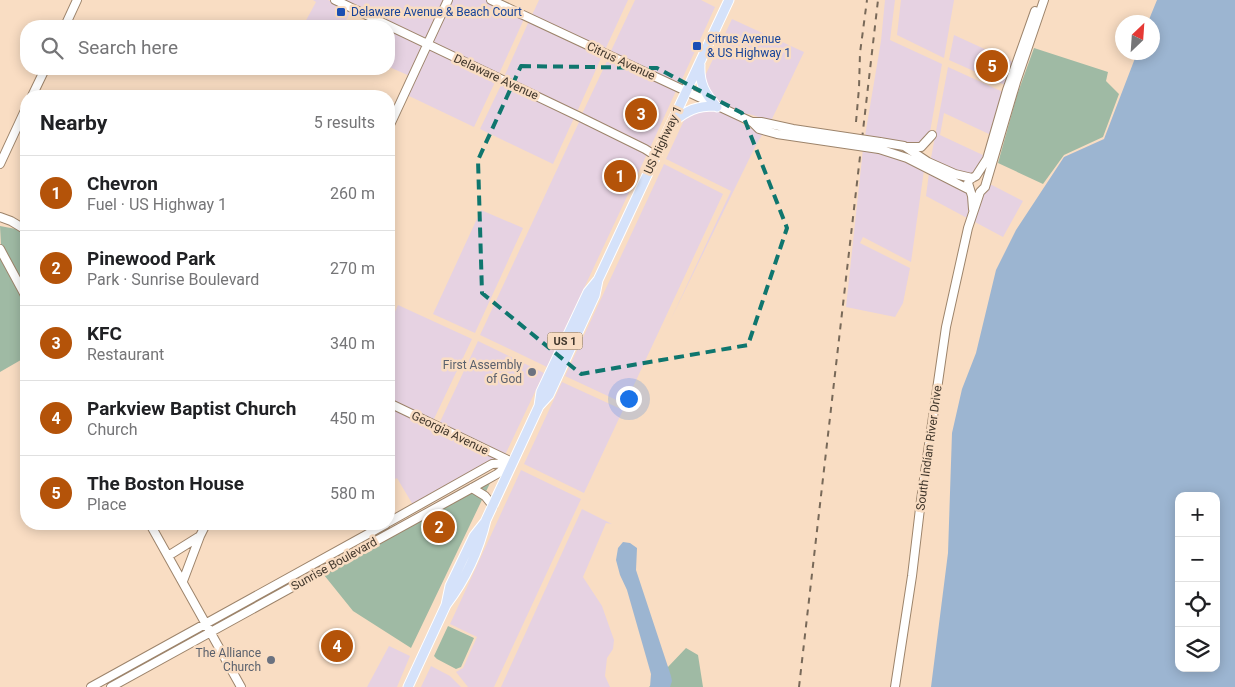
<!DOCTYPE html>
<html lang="en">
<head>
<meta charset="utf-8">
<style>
  :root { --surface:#fff; --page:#f6f6f6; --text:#202124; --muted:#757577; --line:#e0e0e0; --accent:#b45309 }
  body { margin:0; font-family:Roboto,sans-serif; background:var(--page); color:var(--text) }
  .controls { position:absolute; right:15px; bottom:15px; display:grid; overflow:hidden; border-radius:10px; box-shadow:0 2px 12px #0003 }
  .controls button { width:45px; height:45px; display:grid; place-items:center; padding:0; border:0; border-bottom:1px solid var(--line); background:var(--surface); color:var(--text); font:25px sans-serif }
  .compass { position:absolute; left:1115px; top:15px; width:45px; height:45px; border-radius:50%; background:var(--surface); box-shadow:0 2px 12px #0003; rotate:25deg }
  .you { position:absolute; left:628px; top:398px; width:18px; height:18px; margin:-12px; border:4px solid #fff; border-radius:50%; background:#1a73e8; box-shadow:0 0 0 8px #1a73e833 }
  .badge { display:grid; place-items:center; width:32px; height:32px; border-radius:50%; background:var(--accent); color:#fff; font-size:16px; font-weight:700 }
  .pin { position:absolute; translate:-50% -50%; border:2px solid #fff; box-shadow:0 1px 5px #0006 }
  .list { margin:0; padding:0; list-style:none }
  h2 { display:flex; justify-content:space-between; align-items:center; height:65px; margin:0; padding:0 20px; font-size:21px }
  h2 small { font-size:16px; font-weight:400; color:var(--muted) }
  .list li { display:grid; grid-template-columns:32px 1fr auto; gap:15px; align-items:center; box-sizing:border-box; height:75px; padding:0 20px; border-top:1px solid var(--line) }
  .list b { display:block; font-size:19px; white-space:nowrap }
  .list p { margin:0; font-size:16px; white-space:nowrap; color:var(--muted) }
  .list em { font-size:16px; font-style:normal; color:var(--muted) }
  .icon { flex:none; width:28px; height:28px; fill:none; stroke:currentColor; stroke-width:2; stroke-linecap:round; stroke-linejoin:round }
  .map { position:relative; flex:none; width:1235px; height:687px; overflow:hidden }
  .search { position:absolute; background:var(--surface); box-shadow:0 2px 12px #0003; left:20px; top:20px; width:375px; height:55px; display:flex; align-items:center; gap:12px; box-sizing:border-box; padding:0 18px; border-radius:20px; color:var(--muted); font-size:19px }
  .panel { position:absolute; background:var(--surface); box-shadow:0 2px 12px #0003; left:20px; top:90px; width:375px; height:440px; border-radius:20px }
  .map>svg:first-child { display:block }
  .commercial { fill:#e6d2e2 }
  .green { fill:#9fbaa4 }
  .water { fill:#9cb5d1; fill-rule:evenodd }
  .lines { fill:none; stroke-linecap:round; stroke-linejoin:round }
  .secondary-casing { stroke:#9d846b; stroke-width:10 }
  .primary-casing { stroke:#fff; stroke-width:11 }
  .secondary { stroke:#fff; stroke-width:8 }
  .primary { stroke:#d5e2fa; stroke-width:9 }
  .rail { stroke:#786959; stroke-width:2; stroke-dasharray:6 6; stroke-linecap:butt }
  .secondary-bridge-casing { stroke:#9d846b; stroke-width:10; stroke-linecap:butt }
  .secondary-bridge { stroke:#fff; stroke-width:8 }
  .marked { fill:none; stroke:#0f766e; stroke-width:4; stroke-dasharray:10 6; stroke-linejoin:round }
  .transit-dot { fill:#1a4fb4; stroke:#f9ddc3; stroke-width:2 }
  .worship-dot { fill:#6b7280; stroke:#f9ddc3; stroke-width:2 }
  .labels { text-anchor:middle; stroke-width:5; stroke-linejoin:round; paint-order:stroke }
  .shield { fill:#f9ddc3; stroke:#786959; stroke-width:1 }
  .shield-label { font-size:11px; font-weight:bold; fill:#41372c }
  .transit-label { font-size:12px; fill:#164399; stroke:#f9ddc3; text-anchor:start }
  .street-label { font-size:12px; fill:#41372c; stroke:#f9ddc3 }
  .worship-label { font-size:12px; fill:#5b616d; stroke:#f9ddc3; text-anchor:end }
</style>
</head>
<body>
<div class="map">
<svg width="1235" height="687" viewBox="0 0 1235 687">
  <rect width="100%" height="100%" fill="#f9ddc3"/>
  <!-- commercial -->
  <path class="commercial" d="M 313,0 L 328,0 L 351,11 L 343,26 L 303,26 L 316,2 Z
    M 343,0 L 445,0 L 427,40 Z
    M 451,0 L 485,0 L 524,19 L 499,74 L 432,43 Z
    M 539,0 L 628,0 L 605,50 L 532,15 Z
    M 635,0 L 701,0 L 715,7 L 679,86 L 610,53 Z
    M 885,0 L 895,0 L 890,40 L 942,64 L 930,132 L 925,139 L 917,144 L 865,136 L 881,41 Z
    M 901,0 L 954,0 L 944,58 L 897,35 Z
    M 732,19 L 804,52 L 771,121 L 749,114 L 740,114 L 719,104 L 707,91 L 704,78 Z
    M 529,21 L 602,56 L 577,112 L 504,77 Z
    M 389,29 L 424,46 L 410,76 L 389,67 Z
    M 954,35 L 1013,62 L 1005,85 L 949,60 Z
    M 429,48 L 496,80 L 474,127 L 407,95 Z
    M 608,59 L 676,91 L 650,148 L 582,114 Z
    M 948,67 L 1003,92 L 991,135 L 944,113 L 940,135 L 985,156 L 975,173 L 970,175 L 959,173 L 931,158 Z
    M 502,83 L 574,118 L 553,164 L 480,129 Z
    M 715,110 L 738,120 L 746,127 L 764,132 L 757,143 L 670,321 L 731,191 L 666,159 L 686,116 L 691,112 Z
    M 580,120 L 647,154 L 547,367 L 480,335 Z
    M 863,149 L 894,155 L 924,170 L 911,262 L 863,237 L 860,243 L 910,268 L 903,303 L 895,317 L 846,307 Z
    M 664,164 L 723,194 L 625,404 L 565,376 Z
    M 929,173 L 967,191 L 970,201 L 967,218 L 926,196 Z
    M 988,183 L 1023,201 L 1003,237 L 973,221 Z
    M 481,210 L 523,228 L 475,333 L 433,314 Z
    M 398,305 L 472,339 L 433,421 L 389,400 L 389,325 Z
    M 478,341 L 544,373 L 505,455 L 439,424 Z
    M 562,382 L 623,410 L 584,493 L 524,464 Z
    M 389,407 L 501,460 L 413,505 L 397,478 L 389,482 Z
    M 521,470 L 581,499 L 494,687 L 468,687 L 456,672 L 463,668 L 477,637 L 450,624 Z
    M 582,509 L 612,524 L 606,523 L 583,577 L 602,606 L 614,640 L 613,649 L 607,658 L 605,676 L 610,687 L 501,687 Z
    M 389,646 L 410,656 L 397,687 L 367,687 Z
    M 431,666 L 450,676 L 461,687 L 421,687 Z"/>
  <!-- green -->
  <path class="green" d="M 1034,48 L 1108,72 L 1106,81 L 1119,94 L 1103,137 L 1064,155 L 1043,184 L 998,163 L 1017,95 Z
    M 0,226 L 16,229 L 26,234 L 26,290 L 1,245 Z
    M 0,256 L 26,304 L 26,357 L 0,372 Z
    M 492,479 L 411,648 L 353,611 L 324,575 Z
    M 448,626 L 474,638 L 461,667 L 456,669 L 437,659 L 434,656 Z
    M 686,648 L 698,655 L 703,687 L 649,687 Z"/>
  <!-- water -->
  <path class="water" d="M 1157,0 L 1235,0 L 1235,687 L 931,687 L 948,553 L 952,433 L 962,389 L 976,353 L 996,270 L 1016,230 L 1064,157 L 1104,139 L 1137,53 L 1152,52 L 1152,22 L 1148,22 ZM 1179,496 L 1216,496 L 1216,668 L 1179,668 Z
    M 623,542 L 630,543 L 637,548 L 636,570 L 671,676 L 672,681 L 670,687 L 650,687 L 651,674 L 627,590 L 620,575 L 616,560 L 618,548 Z"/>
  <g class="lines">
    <!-- secondary casing -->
    <g class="secondary-casing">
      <path id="secondary" d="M 335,0 L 578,116 L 645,149 L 656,156
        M 491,0 L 752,122
        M 65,26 L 77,0
        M 32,96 L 45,69
        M 389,127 L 448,0
        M 880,142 L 904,146 L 928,162 L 955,174 L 972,178
        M 906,147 L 921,147 L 932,135
        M 879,149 L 907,158 L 970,190
        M 0,164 L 26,108
        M 973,209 L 972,196 L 968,183 L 970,179 L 976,176 L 987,159 L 1007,90 L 1035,11
        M 0,217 L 11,221 L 26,230
        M 0,249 L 26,297
        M 389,403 L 510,461
        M 472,488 L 485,496 L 493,506
        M 389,522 L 492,464 L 510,463
        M 150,524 L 241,687
        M 168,556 L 200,536 L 206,524
        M 183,581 L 200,536
        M 91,687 L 386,524
        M 111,687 L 472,488 L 497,474 L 512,462
        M 895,687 L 912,576 L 921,500 L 946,327 L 968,228 L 980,192 L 985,187 L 1016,82 L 1044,0"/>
    </g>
    <!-- primary casing -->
    <g class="primary-casing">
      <path id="primary" d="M 700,65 C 699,83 705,94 717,107
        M 673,122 C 687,110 697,106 715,106
        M 539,406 L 549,395 L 595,295 L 598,280 L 729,0
        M 446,605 C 465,580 479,550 486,520 L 539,406 L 541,392 L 588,292 L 597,281
        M 408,687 L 446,605 L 450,586 L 474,536 L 485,522"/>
    </g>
    <!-- secondary -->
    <use href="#secondary" class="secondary"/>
    <!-- primary -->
    <use href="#primary" class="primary"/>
    <!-- rail -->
    <path class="rail" d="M 856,122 L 859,88 L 860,53 L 867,0
      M 799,687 L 878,0"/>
    <!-- secondary-bridge casing -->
    <g class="secondary-bridge-casing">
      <path id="secondary-bridge" d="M 752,122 L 759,129 L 777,134 L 879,149
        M 752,122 L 761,122 L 793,129 L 880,142"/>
    </g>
    <!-- secondary-bridge -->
    <use href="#secondary-bridge" class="secondary-bridge"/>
  </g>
  <!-- marked area -->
  <path class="marked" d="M 521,66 L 657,68 L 742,113 L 787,228 L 748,345 L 581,374 L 482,293 L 478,160 Z"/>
  <!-- markers -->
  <g class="transit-dot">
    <rect x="336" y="7" width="10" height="10" rx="2.5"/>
    <rect x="692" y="41" width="10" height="10" rx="2.5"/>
  </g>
  <g class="worship-dot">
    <circle cx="532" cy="372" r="5"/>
    <circle cx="271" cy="660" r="5"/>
  </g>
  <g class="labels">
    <!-- shield labels -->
    <rect class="shield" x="547.5" y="332.5" width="35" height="17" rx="4"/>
    <g class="shield-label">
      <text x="565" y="345">US 1</text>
    </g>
    <!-- transit labels -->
    <g class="transit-label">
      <text x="351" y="16">Delaware Avenue &amp; Beach Court</text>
      <text x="707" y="43">Citrus Avenue<tspan x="707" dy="14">&amp; US Highway 1</tspan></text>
    </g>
    <!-- street labels -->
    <g class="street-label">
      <text transform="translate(621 61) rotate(25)" y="4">Citrus Avenue</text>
      <text transform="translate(496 77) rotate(25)" y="4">Delaware Avenue</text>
      <text transform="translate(663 140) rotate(-65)" y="4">US Highway 1</text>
      <text transform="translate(450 433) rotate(26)" y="4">Georgia Avenue</text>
      <text transform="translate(929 448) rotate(-82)" y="4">South Indian River Drive</text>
      <text transform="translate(334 564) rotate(-29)" y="4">Sunrise Boulevard</text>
    </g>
    <!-- worship labels -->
    <g class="worship-label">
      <text x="522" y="369">First Assembly<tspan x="522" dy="14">of God</tspan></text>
      <text x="261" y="657">The Alliance<tspan x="261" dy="14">Church</tspan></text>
    </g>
  </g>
</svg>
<div class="controls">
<button>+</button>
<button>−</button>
<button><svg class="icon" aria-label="locate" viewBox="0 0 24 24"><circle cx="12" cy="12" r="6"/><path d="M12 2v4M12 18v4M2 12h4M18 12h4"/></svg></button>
<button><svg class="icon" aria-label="layers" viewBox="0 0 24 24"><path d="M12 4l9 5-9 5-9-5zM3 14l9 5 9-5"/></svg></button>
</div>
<svg class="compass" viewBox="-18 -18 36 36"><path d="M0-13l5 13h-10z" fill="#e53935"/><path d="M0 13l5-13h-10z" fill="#757577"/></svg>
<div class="you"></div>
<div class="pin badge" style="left:620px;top:176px">1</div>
<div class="pin badge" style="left:439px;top:527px">2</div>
<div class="pin badge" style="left:641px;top:114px">3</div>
<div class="pin badge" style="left:337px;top:646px">4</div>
<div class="pin badge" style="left:992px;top:66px">5</div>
<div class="search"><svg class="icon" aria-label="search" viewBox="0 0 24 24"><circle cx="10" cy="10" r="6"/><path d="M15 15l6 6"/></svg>Search here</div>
<section class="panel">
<h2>Nearby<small>5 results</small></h2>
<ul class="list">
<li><span class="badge">1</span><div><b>Chevron</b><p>Fuel · US Highway 1</p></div><em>260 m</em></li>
<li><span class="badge">2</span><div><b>Pinewood Park</b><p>Park · Sunrise Boulevard</p></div><em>270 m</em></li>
<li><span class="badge">3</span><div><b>KFC</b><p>Restaurant</p></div><em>340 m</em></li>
<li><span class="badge">4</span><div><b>Parkview Baptist Church</b><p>Church</p></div><em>450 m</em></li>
<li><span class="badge">5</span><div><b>The Boston House</b><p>Place</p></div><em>580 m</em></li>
</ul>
</section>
</div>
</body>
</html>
